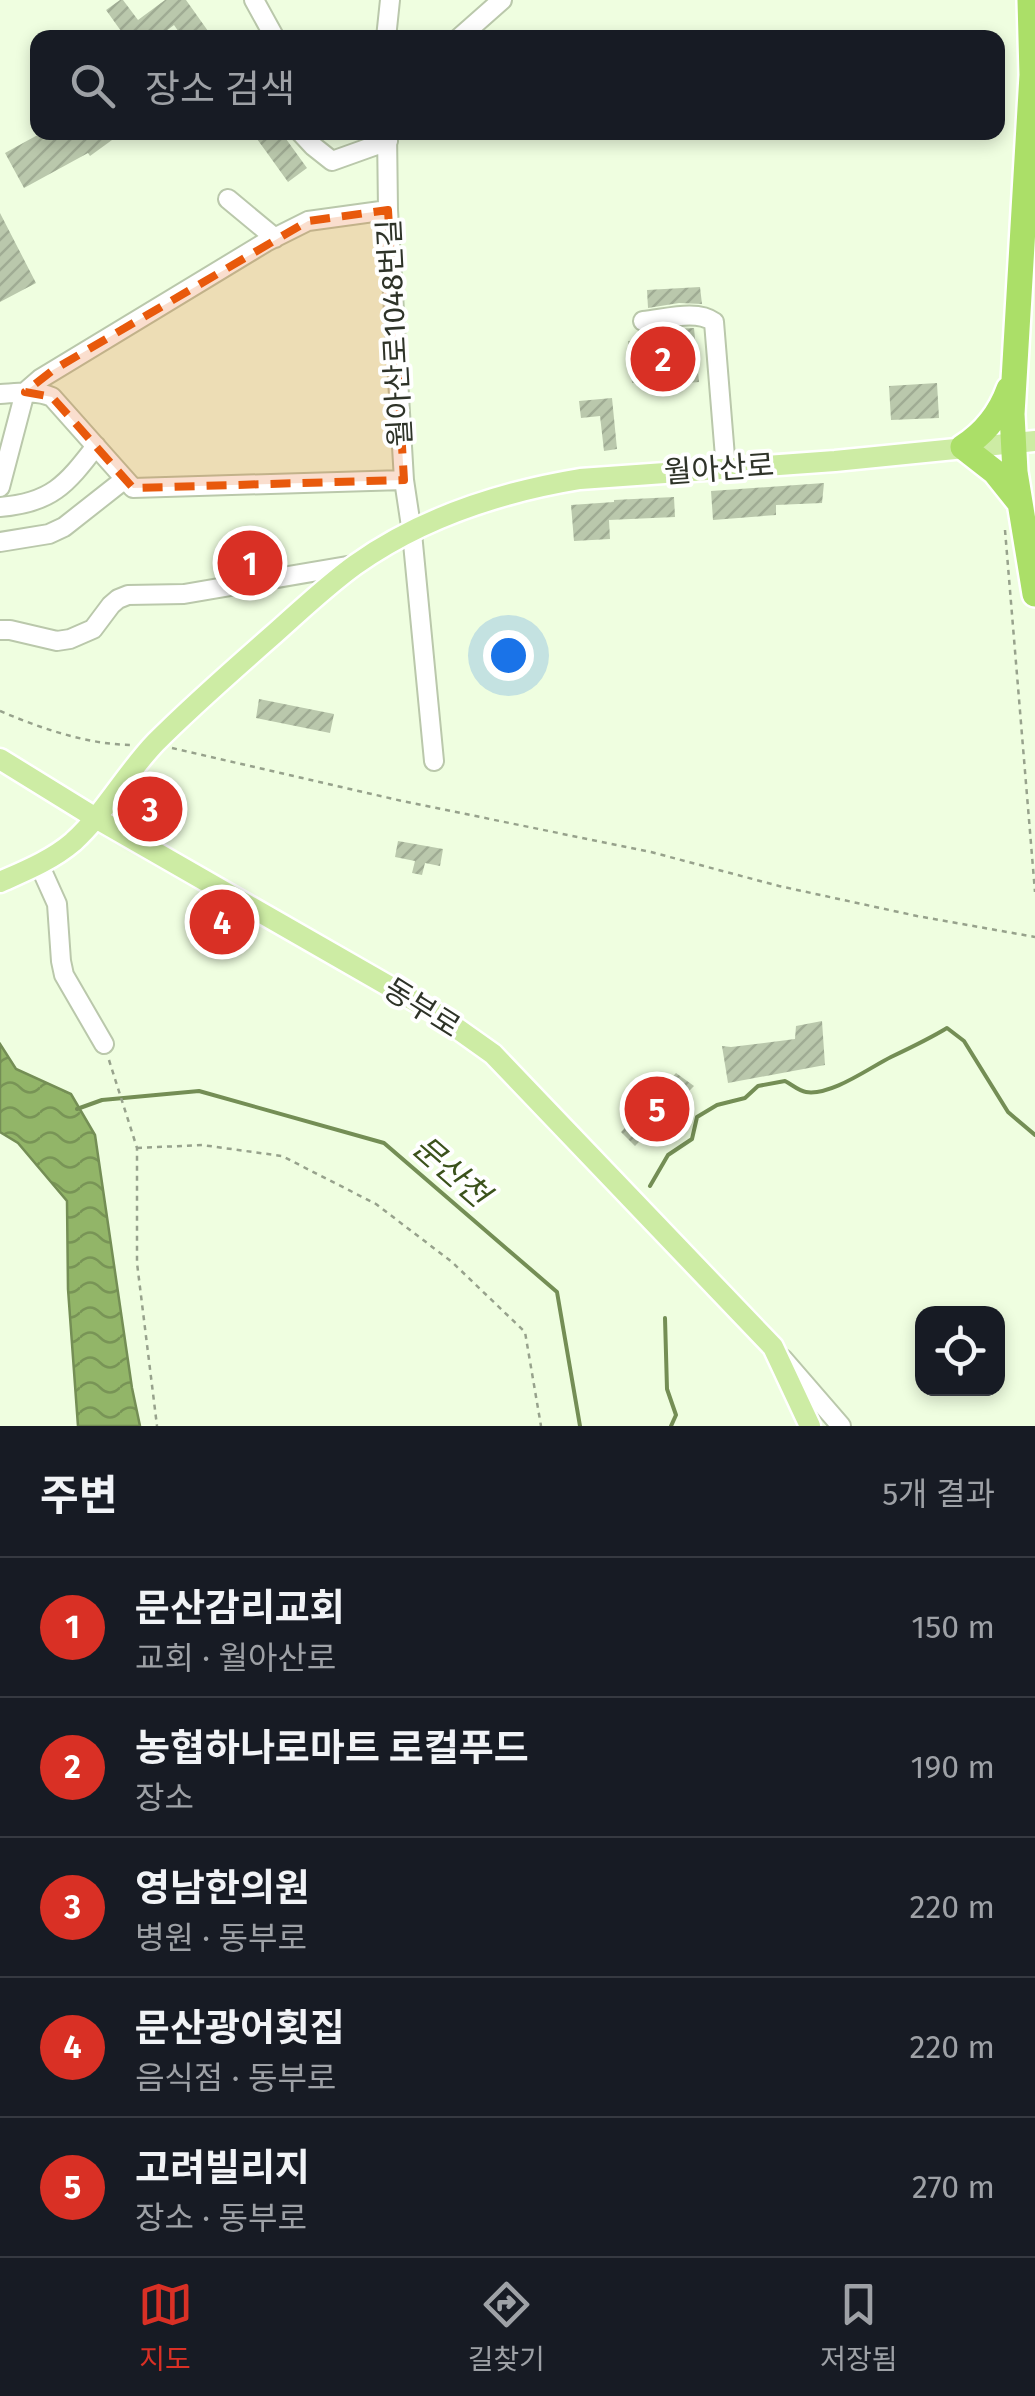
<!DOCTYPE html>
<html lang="ko">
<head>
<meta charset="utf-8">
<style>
  :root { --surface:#171b24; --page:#242831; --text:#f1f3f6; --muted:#9ea1a6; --line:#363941; --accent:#d93025 }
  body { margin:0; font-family:"Fira Sans","Noto Sans KR",sans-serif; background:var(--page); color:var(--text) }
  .controls { position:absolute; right:30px; bottom:30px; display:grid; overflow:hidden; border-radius:20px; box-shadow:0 5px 15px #0003 }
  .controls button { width:90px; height:90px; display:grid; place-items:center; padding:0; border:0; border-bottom:2px solid var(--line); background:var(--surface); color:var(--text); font:50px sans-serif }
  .you { position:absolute; left:508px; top:655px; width:35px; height:35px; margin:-25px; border:8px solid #fff; border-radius:50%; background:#1a73e8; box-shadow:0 0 0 15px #1a73e833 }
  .badge { display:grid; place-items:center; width:65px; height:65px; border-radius:50%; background:var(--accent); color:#fff; font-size:32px; font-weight:700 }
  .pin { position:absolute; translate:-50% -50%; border:5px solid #fff; box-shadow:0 2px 10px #0006 }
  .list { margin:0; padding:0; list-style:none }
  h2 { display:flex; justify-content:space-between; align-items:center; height:130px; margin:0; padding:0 40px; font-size:42px }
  h2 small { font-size:32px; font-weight:400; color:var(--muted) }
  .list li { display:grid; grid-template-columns:65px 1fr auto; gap:30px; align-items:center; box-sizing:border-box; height:140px; padding:0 40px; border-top:2px solid var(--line) }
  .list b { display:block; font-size:38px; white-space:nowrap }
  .list p { margin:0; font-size:32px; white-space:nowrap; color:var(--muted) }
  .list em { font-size:32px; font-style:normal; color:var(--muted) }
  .icon { flex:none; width:55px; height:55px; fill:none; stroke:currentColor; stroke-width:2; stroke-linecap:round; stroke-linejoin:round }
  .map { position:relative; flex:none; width:1035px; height:1426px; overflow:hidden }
  .search { position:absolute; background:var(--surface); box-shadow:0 5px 15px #0003; left:30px; right:30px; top:30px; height:110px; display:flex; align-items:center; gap:25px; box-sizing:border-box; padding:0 35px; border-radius:20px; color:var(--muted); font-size:38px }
  .sheet { height:830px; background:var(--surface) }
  nav { display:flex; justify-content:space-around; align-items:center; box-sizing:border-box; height:140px; border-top:2px solid var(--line); background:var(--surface); font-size:28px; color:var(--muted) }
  nav a { display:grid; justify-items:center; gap:5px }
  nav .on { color:var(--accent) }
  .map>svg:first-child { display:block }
  .water { fill:url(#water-waves); stroke:#748e55; stroke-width:2.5 }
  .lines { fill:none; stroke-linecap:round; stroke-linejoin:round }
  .stream { stroke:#748e55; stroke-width:4 }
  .building { fill:url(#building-hatch) }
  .minor-casing { stroke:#bac8ab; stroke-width:22 }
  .major-casing { stroke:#fff; stroke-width:25 }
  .highway-casing { stroke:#fff; stroke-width:30 }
  .path { stroke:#97a28c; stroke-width:2.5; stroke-dasharray:5 5; stroke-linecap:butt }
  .minor { stroke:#fff; stroke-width:18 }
  .major { stroke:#cdeca4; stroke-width:20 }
  .highway { stroke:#abdf68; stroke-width:25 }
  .marked { fill:#e8590c; fill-opacity:0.2; stroke:#e8590c; stroke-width:8; stroke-dasharray:20 12; stroke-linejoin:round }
  .labels { text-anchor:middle; stroke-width:8; stroke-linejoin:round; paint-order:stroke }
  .street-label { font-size:30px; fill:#2e3328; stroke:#fff }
  .water-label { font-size:32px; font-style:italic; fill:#3b521b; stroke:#fff }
</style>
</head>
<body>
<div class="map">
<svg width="1035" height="1426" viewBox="0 0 1035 1426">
  <defs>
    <pattern id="water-waves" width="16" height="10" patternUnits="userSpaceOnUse" patternTransform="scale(2.5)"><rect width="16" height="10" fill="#92b568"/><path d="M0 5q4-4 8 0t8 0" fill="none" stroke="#789456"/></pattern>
    <pattern id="building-hatch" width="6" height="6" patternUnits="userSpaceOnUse" patternTransform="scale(2.5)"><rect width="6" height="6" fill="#bac8ac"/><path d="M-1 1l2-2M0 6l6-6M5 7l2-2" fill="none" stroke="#a0ac94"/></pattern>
  </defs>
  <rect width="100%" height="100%" fill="#effee0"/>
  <!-- water -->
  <path class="water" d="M 0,1044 L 16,1069 L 71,1094 L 95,1135 L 132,1388 L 140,1426 L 78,1426 L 68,1289 L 67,1201 L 18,1143 L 0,1132 Z"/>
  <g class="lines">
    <!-- stream -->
    <path class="stream" d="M 77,1109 L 102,1100 L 199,1091 L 384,1143 L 557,1292 L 580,1426
      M 650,1186 L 668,1155 L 692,1139 L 697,1117 L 717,1105 L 745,1098 L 758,1086 L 785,1081 C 791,1084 799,1091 806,1092 C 831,1096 869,1068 891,1057 C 910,1048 929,1039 947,1028 L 964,1041 L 1008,1112 L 1035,1135
      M 665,1318 L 667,1389 L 676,1415 L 671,1426"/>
  </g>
  <!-- building -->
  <path class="building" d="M 120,0 L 123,0 L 138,20 L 165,0 L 186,0 L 213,38 L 183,38 L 174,25 L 157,38 L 126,38 L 106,10 Z
    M 43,132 L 123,132 L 90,156 L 88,153 L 24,188 L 5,153 Z
    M 252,132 L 281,132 L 307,168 L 288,182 Z
    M 0,213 L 36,283 L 0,302 Z
    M 700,287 L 702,304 L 679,303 L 648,308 L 647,290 Z
    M 694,328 L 699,382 L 686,383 L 685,378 L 632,383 L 628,341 L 675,336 L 674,329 Z
    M 937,383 L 939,418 L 891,420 L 889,386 Z
    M 612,398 L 617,449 L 604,451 L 600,416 L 581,418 L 579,401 Z
    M 824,483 L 822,503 L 776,505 L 776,515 L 713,520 L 711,491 Z
    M 674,497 L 675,517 L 609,520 L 610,539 L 574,541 L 571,505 L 614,502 L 614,500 Z
    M 266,550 L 269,567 L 232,573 L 230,556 Z
    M 259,699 L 334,714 L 330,733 L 256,718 Z
    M 398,841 L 443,849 L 440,866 L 425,863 L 422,875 L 412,873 L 415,861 L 395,857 Z
    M 822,1021 L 825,1065 L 728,1083 L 722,1046 L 731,1047 L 795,1039 L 796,1026 Z
    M 676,1073 L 694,1086 L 635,1146 L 621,1132 Z"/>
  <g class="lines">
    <!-- minor casing -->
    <g class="minor-casing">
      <path id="minor" d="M 254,0 L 275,38
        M 386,38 L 390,0
        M 459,38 L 502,0
        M 300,132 L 313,146 L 332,161 L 388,141
        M 387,132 L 388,210 L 404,480 L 412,533 L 434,761
        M 228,199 L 275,238
        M 643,321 C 665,319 697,309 714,322 L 726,469
        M 0,394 C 18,393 36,390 52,397 L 133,488 L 404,480
        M 0,487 L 25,392 L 40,379 L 266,242 L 308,221 L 388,210
        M 0,507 C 51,503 66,485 96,446
        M 0,542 L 49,534 L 64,527 L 125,479
        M 0,630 L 10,630 L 57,641 L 70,639 L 93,629 L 111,605 L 118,599 L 128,595 L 184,594 L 353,565
        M 39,864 L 57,904 L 61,961 L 64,975 L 104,1044
        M 783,1359 L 841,1426"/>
    </g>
    <!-- major casing -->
    <g class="major-casing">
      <path id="major" d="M 0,759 L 94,817 L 434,1012 L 493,1054 L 773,1347 L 810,1426
        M 0,882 C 25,871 52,860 73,842 C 105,813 126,773 156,742 C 193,705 234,669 274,634 C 300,611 326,586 355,565 C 421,518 501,492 580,479 L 835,461 L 1035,441"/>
    </g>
    <!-- highway casing -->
    <g class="highway-casing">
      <path id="highway" d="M 1030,0 L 1032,75 L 1012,414 L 1015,472 L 1035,594
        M 1009,389 C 1000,414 985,433 963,447 L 995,472 L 1019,502"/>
    </g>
    <!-- path -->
    <path class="path" d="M 1005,530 L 1035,892
      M 0,711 C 40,728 86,744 130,745
      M 172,748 L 402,801 L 651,852 L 779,886 L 917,916 L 1035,937
      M 109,1060 L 137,1148 L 137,1263 L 157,1426
      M 137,1148 L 202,1145 L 282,1156 L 376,1204 L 452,1262 L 525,1332 L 541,1426"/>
    <!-- minor -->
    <use href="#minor" class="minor"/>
    <!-- major -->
    <use href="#major" class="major"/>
    <!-- highway -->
    <use href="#highway" class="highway"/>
  </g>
  <!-- marked area -->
  <path class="marked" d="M 388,210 L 404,480 L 133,488 L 52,397 L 25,392 L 53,370 L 308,221 Z"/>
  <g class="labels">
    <!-- street labels -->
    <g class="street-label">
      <text transform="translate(395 333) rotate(-93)" y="10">월아산로1048번길</text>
      <text transform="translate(719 469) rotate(-4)" y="10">월아산로</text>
      <text transform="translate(422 1008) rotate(32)" y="10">동부로</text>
    </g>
    <!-- water labels -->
    <g class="water-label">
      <text transform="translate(451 1171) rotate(41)" y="11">문산천</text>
    </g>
  </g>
</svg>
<div class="controls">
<button><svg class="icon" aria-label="locate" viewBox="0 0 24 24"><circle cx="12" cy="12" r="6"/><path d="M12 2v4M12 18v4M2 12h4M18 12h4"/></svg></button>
</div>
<div class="you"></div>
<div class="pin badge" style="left:250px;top:563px">1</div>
<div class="pin badge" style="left:663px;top:359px">2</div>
<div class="pin badge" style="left:150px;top:809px">3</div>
<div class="pin badge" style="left:222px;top:922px">4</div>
<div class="pin badge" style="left:657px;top:1109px">5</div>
<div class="search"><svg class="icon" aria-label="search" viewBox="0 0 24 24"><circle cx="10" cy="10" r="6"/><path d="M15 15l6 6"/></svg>장소 검색</div>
</div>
<section class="sheet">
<h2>주변<small>5개 결과</small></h2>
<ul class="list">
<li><span class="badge">1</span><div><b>문산감리교회</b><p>교회 · 월아산로</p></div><em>150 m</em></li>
<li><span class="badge">2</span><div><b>농협하나로마트 로컬푸드</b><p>장소</p></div><em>190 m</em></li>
<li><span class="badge">3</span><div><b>영남한의원</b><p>병원 · 동부로</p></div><em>220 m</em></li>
<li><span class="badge">4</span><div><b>문산광어횟집</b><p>음식점 · 동부로</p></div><em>220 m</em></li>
<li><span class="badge">5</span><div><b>고려빌리지</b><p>장소 · 동부로</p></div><em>270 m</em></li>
</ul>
</section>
<nav>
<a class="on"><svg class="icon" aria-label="map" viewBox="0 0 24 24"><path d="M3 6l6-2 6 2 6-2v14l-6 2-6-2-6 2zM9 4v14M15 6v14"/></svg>지도</a>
<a><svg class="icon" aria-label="directions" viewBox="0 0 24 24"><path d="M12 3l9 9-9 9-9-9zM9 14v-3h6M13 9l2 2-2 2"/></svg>길찾기</a>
<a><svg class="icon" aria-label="saved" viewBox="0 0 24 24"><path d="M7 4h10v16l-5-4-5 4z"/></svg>저장됨</a>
</nav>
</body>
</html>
